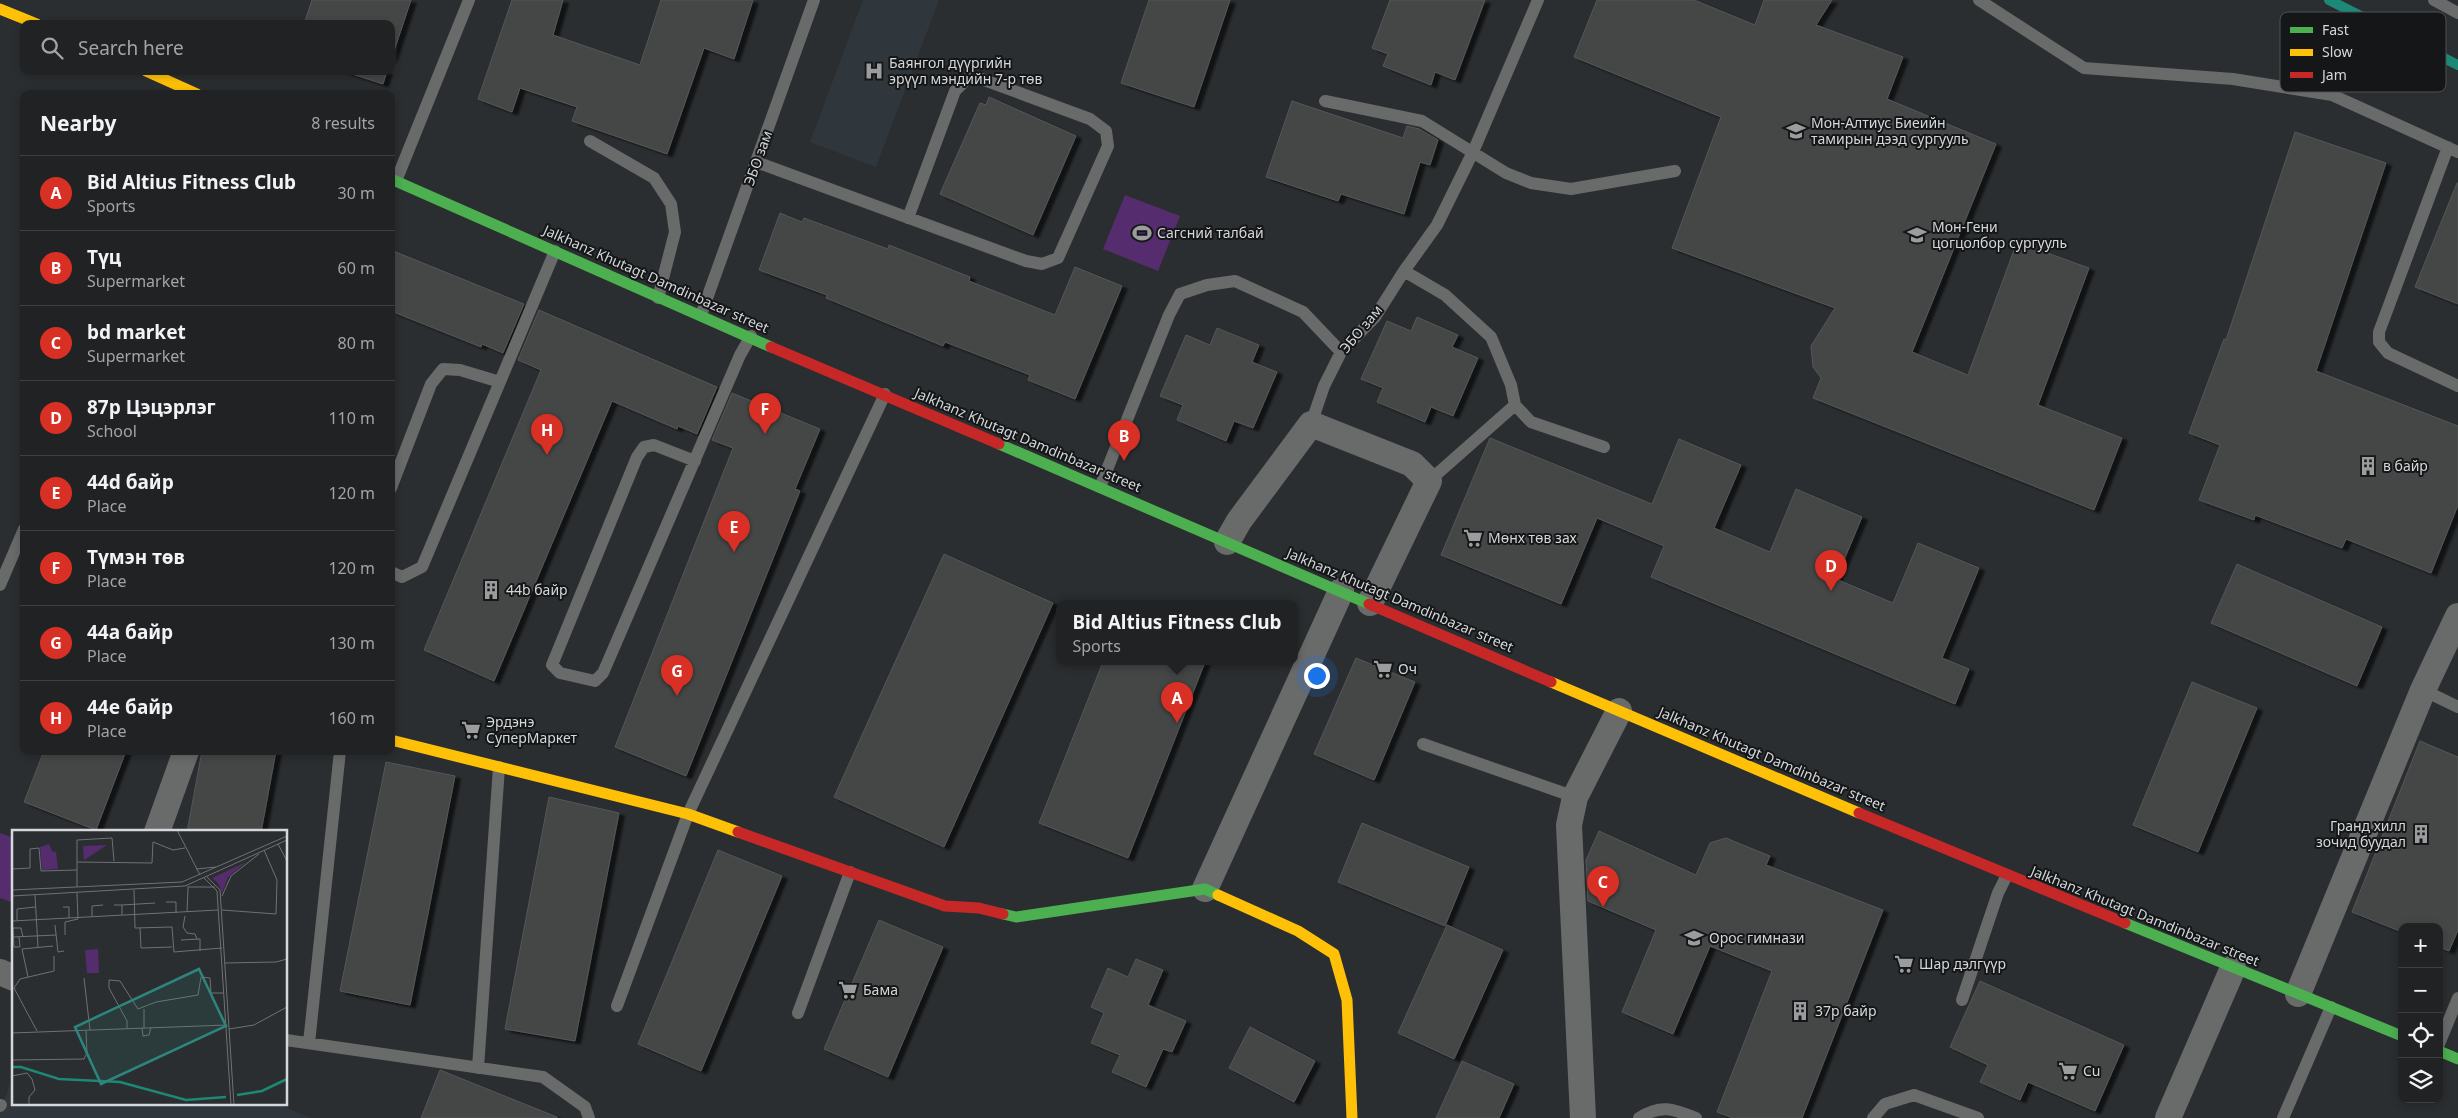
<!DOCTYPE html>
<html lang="en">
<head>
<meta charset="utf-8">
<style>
  :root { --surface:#202224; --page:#282a2c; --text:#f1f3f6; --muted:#a2a4a6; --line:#3d3f41; --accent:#d93025 }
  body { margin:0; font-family:"Noto Sans",sans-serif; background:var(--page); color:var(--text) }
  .controls { position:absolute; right:15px; bottom:15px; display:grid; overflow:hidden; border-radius:10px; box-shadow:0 2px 8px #0003 }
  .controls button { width:45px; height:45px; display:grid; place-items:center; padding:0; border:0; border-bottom:1px solid var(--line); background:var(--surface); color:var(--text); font:25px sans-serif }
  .you { position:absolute; left:1316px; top:675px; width:18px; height:18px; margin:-12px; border:4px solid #fff; border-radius:50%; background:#1a73e8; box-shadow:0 0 0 8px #1a73e833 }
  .badge { display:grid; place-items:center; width:32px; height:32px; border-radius:50%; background:var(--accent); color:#fff; font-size:16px; font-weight:700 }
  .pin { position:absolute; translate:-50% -41px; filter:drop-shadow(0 1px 2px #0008) }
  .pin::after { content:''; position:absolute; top:26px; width:18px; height:15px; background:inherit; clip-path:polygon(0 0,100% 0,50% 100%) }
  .popup { position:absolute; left:1056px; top:600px; width:242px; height:65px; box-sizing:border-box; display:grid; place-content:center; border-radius:10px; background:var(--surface); filter:drop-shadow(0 1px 4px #0005); font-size:16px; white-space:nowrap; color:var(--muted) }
  .popup b { font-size:19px; color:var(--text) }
  .popup::after { content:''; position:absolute; left:50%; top:100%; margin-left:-10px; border:10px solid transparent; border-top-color:var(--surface) }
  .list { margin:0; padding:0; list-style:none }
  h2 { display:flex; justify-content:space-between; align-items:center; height:65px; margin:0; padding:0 20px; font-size:21px }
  h2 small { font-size:16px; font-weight:400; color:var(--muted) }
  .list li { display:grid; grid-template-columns:32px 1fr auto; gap:15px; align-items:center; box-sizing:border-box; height:75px; padding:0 20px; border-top:1px solid var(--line) }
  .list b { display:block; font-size:19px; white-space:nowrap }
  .list p { margin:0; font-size:16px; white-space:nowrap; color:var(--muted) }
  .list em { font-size:16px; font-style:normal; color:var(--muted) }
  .icon { flex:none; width:28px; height:28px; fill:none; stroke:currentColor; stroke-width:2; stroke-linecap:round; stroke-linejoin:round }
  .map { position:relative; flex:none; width:2458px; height:1118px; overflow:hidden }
  .search { position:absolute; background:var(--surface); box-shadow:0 2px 8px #0003; left:20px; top:20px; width:375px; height:55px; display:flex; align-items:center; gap:12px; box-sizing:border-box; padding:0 18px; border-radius:10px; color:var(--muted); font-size:19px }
  .panel { position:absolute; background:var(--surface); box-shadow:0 2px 8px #0003; left:20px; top:90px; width:375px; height:665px; border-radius:10px }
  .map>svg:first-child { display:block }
  .built { fill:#2f373d }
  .green { fill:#552c6d }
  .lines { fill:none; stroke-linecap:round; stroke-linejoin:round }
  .stream { stroke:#1c8875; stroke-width:10 }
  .building { fill:#444647; stroke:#545758; filter:url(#shadow) }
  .lane { stroke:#696a6a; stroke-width:12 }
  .street { stroke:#696a6a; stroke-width:26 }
  .fast { stroke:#4caf50; stroke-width:11 }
  .slow { stroke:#ffc107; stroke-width:11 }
  .jam { stroke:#c62828; stroke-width:11 }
  .labels { text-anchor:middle; stroke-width:4; stroke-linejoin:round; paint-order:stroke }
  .poi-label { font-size:14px; fill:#d5d8da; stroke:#141617; text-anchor:start }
  .street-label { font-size:14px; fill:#d5d8da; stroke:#141617 }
  .inset-river { fill:none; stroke:#1c8875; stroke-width:2.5 }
  .inset-road { fill:none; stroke:#6f7274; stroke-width:1 }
  .view { fill:#2d857e; fill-opacity:0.15; stroke:#2d857e; stroke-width:2.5 }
  .inset-edge { fill:none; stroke:#d5d8da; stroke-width:2.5 }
  .key { fill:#141617; stroke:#4e5052; stroke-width:1 }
  .key-label { font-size:14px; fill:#d5d8da }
</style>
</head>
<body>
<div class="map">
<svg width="2458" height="1118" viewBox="0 0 2458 1118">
  <defs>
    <filter id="shadow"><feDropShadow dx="5.5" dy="3" stdDeviation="1" flood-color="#0009"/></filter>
  </defs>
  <rect width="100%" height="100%" fill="#2b2e30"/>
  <!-- built -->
  <path class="built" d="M 863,0 L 939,0 L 876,167 L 810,142 Z
    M 14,1076 L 14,1104 L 278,1104 L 310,1118 L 0,1118 L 0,1110 Z"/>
  <!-- green -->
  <path class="green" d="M 1125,195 L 1180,216 L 1158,271 L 1103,249 Z
    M 0,833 L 14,838 L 14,903 L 0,898 Z"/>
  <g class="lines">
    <!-- stream -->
    <path class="stream" d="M 2329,0 L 2458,65"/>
  </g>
  <!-- building -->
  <path class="building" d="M 312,0 L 411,0 L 391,60 L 391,24 L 304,24 Z
    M 512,0 L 563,0 L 553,35 L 640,65 L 661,0 L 753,0 L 734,59 L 704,48 L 667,154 L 572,121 L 577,107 L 520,88 L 512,112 L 478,99 Z
    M 1149,0 L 1230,0 L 1194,107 L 1121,83 Z
    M 1390,0 L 1485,0 L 1455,80 L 1435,72 L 1431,85 L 1383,66 L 1388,54 L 1372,48 Z
    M 1597,0 L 1694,0 L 1755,25 L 1764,0 L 1832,0 L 1816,25 L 1903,57 L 1887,99 L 1996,144 L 1912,352 L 1968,375 L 2017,242 L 2089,268 L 2038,405 L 2122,438 L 2094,510 L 1813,398 L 1821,378 L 1813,367 L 1811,346 L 1835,308 L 1672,248 L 1721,117 L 1574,57 Z
    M 343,71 L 387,71 L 383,84 Z
    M 989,97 L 1076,136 L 1033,235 L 940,194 L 980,103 L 986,105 Z
    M 1292,101 L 1403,138 L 1407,126 L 1419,129 L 1438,140 L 1430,165 L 1420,162 L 1404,214 L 1341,194 L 1338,201 L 1266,177 Z
    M 2295,132 L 2386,163 L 2316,371 L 2458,426 L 2458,505 L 2431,573 L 2346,539 L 2342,548 L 2255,515 L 2254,520 L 2199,500 L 2220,445 L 2189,433 L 2224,339 L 2226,340 Z
    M 2457,183 L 2458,183 L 2458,304 L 2415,287 Z
    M 780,213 L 802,222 L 804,218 L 888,249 L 889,245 L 970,277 L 969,281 L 1055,315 L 1075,267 L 1122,286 L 1075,399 L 1028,380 L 1030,375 L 945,342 L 943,346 L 826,298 L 827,295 L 759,270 Z
    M 391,250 L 524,304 L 503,353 L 482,344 L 481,347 L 391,311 Z
    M 539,310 L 717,387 L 697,434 L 678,426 L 677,429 L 612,401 L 494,681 L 424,650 L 541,370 L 518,360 Z
    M 1417,317 L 1458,335 L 1452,347 L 1478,358 L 1453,416 L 1431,407 L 1425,422 L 1377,402 L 1383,388 L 1361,379 L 1387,321 L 1411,331 Z
    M 1217,328 L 1259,345 L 1252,362 L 1277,372 L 1253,428 L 1234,421 L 1226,441 L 1177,420 L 1183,405 L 1160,396 L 1186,335 L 1210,345 Z
    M 732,393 L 820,429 L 795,489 L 800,491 L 686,776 L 615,747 L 733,448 L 712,440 Z
    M 1490,438 L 1652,504 L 1679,439 L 1741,465 L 1714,528 L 1770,552 L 1796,489 L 1862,517 L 1836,579 L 1893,603 L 1918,543 L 1979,568 L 1942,658 L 1969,669 L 1955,704 L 1651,577 L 1664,546 L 1597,518 L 1561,604 L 1441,555 Z
    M 944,554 L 1053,603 L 944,847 L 834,797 Z
    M 2237,564 L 2382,627 L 2357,686 L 2211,623 Z
    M 1356,658 L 1415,682 L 1374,780 L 1314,754 Z
    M 1103,662 L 1205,662 L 1128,858 L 1039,823 Z
    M 2192,682 L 2257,708 L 2198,852 L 2133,825 Z
    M 2420,741 L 2458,757 L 2458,930 L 2449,951 L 2439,947 L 2439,927 L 2402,927 L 2402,932 L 2352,912 Z
    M 44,751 L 126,751 L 96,830 L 24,802 Z
    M 202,751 L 276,751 L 261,832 L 187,832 Z
    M 386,762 L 455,776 L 410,1005 L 340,991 Z
    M 549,797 L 619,813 L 575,1041 L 505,1029 Z
    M 1362,823 L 1469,867 L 1445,926 L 1338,882 Z
    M 1599,831 L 1696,875 L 1710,843 L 1726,838 L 1770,856 L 1766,865 L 1883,910 L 1802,1118 L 1733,1118 L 1717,1112 L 1772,971 L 1710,946 L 1673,1034 L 1622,1012 L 1656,930 L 1588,901 L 1586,860 Z
    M 718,850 L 782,876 L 701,1071 L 638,1044 Z
    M 879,920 L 943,947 L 888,1077 L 824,1049 Z
    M 1447,925 L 1503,950 L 1454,1059 L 1398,1033 Z
    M 1136,959 L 1163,970 L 1148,1005 L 1186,1021 L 1172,1052 L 1163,1049 L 1146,1087 L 1112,1072 L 1120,1055 L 1091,1043 L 1104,1013 L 1091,1007 L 1108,968 L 1128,977 Z
    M 1980,981 L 2124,1045 L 2095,1111 L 2028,1082 L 2020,1100 L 1980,1082 L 1988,1065 L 1950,1047 Z
    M 1250,1027 L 1315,1061 L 1294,1102 L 1229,1068 Z
    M 1462,1061 L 1514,1084 L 1499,1118 L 1436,1118 Z
    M 440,1070 L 557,1117 L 557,1118 L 421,1118 Z"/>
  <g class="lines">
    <!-- lane -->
    <path class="lane" d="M 1979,0 L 2084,68 L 2233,79 L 2332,95 L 2458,152
      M 2434,0 L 2458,13
      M 1325,101 L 1422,121 L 1506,173 L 1531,183 L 1571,189 L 1675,171
      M 590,141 L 654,178 L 671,204 L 675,232 L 658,298
      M 2448,147 L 2379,332 L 2379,342 L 2388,353 L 2458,386
      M 756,162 L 1026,261 L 1042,264 L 1058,258 L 1108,146 L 1106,131 L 1090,119 L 976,77 L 967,79 L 955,91 L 908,218
      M 396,181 L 469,0
      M 1404,271 L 1445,295 L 1491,337 L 1511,385 L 1515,405 L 1531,422 L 1604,447
      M 701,315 L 814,0
      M 1311,424 L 1324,386 L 1341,352 L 1375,317 L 1404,271 L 1437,225 L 1473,152 L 1538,0
      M 695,461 L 654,445 L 644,447 L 637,457 L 552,665 L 560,673 L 595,681 L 603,673 L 740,355 L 751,336
      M 1429,481 L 1515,405
      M 1100,487 L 1169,315 L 1180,294 L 1207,285 L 1235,281 L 1303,312 L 1341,352
      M 391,488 L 431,384 L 443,369 L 460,370 L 500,382
      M 391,572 L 402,577 L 422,567 L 555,251
      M 0,585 L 24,529
      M 2423,690 L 2458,707
      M 1423,744 L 1575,797
      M 1962,1000 L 1998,893 L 2007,875
      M 617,1006 L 688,814 L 885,394
      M 798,1013 L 850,872
      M 286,1040 L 543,1077 L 585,1107 L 589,1118
      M 309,1043 L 340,751
      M 2439,1044 L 2458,998
      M 478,1068 L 499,767
      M 0,1106 L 1,1105
      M 1639,1118 C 1661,1104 1673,1109 1696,1118
      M 1873,1118 L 1885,1104 L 1914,1095 L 1978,1118
      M 2283,1118 L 2331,1007"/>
    <!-- street -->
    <path class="street" d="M 1227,542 L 1239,521 L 1311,424 L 1412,464 L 1429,481 L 1370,603
      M 157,832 L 186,751
      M 1205,889 L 1341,591
      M 0,972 L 14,978
      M 2298,994 L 2423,690 L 2458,616
      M 1583,1118 L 1569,825 L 1575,797 L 1619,711
      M 2168,1118 L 2233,968"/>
    <!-- fast -->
    <path class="fast" d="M 391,179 L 771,347
      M 999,444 L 1369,604
      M 1003,914 L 1016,917 L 1205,889 L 1218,895
      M 2125,923 L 2402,1036
      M 2439,1051 L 2458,1059"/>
    <!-- slow -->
    <path class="slow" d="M 0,9 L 37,24
      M 146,71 L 197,94
      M 1551,682 L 1859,813
      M 391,740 L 688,814 L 738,832
      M 1218,895 L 1298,931 L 1334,954 L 1347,1000 L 1352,1118"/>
    <!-- jam -->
    <path class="jam" d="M 771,347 L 999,444
      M 1369,604 L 1551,682
      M 1859,813 L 2125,923
      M 738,832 L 945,906 L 979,908 L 1003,914"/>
  </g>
  <!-- icons -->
  <defs>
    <g id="hospital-bare" transform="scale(1.5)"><path d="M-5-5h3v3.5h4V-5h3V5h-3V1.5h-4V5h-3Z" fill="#9a9c9e" stroke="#141617" stroke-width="2.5" paint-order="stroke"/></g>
    <g id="university-bare" transform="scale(1.5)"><path d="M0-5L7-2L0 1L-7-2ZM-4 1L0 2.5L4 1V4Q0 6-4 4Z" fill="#9a9c9e" stroke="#141617" stroke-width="2.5" paint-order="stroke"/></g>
    <g id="stadium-bare" transform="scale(1.5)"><path d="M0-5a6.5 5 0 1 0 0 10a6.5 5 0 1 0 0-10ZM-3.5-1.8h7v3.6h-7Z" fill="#9a9c9e" stroke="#141617" stroke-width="2.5" paint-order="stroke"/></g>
    <g id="school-bare" transform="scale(1.5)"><path d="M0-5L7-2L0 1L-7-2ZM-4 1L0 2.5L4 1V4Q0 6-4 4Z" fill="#9a9c9e" stroke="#141617" stroke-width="2.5" paint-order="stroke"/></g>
    <g id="building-bare" transform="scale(1.5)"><path d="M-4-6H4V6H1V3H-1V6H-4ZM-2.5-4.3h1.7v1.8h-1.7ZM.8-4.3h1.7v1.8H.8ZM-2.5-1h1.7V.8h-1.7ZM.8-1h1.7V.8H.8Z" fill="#9a9c9e" stroke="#141617" stroke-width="2.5" paint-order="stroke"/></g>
    <g id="supermarket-bare" transform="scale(1.5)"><path d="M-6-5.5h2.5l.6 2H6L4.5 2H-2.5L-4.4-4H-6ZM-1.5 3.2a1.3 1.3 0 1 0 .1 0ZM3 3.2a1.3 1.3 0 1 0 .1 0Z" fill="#9a9c9e" stroke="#141617" stroke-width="2.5" paint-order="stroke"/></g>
  </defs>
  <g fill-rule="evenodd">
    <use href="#hospital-bare" x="874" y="71"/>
    <use href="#university-bare" x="1796" y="131"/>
    <use href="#stadium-bare" x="1142" y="233"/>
    <use href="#school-bare" x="1917" y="235"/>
    <use href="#building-bare" x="2368" y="466"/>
    <use href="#supermarket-bare" x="1473" y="538"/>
    <use href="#building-bare" x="491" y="590"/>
    <use href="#supermarket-bare" x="1383" y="669"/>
    <use href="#supermarket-bare" x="471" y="730"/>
    <use href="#building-bare" x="2421" y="834"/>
    <use href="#school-bare" x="1694" y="938"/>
    <use href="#supermarket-bare" x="1904" y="964"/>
    <use href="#supermarket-bare" x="848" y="990"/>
    <use href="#building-bare" x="1800" y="1011"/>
    <use href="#supermarket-bare" x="2068" y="1071"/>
  </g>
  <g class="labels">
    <!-- poi labels -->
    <g class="poi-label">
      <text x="889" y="68">Баянгол дүүргийн<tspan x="889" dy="16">эрүүл мэндийн 7-р төв</tspan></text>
      <text x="1811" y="128">Мон-Алтиус Биеийн<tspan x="1811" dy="16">тамирын дээд сургууль</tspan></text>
      <text x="1932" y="232">Мон-Гени<tspan x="1932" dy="16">цогцолбор сургууль</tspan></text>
      <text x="1157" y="238">Сагсний талбай</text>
      <text x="2383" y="471">в байр</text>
      <text x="1488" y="543">Мөнх төв зах</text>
      <text x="506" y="595">44b байр</text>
      <text x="1398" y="674">Оч</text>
      <text x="486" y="727">Эрдэнэ<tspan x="486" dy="16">СуперМаркет</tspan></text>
      <text x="2406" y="831" text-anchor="end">Гранд хилл<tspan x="2406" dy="16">зочид буудал</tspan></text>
      <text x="1709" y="943">Орос гимнази</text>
      <text x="1919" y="969">Шар дэлгүүр</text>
      <text x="863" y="995">Бама</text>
      <text x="1815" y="1016">37р байр</text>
      <text x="2083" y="1076">Cu</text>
    </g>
    <!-- street labels -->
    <g class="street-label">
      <text transform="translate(758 158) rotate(-70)" y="5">ЭБО зам</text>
      <text transform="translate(656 279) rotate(24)" y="5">Jalkhanz Khutagt Damdinbazar street</text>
      <text transform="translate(1361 329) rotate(-50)" y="5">ЭБО зам</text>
      <text transform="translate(1028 440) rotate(23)" y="5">Jalkhanz Khutagt Damdinbazar street</text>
      <text transform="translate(1400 600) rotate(23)" y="5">Jalkhanz Khutagt Damdinbazar street</text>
      <text transform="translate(1772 759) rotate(23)" y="5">Jalkhanz Khutagt Damdinbazar street</text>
      <text transform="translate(2145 916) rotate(22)" y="5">Jalkhanz Khutagt Damdinbazar street</text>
    </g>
  </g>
  <!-- overview -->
  <g transform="translate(12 830)">
    <rect width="275" height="275" fill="#2b2e30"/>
    <path d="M 37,14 L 40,21 L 44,22 L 46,39 L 30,40 L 28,17 ZM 95,15 L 72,30 L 71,16 ZM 234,32 L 216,47 L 210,63 L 206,53 L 200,48 ZM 86,119 L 87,143 L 75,143 L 73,120 Z" fill="#552c6d"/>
    <path class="inset-river" d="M 0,237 L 9,237 L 47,249 L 108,252 L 174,270 L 214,267M 225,265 L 250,261 L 275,249"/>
    <path class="inset-road" d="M 165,0 L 188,45M 266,14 L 275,31M 65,32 L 140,33 L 141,12 L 161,20 L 173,18M 0,39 L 18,38 L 18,19 L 27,18 L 29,41 L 65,40M 184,39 L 204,37M 195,47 L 208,60 L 222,275M 192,48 L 205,61 L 219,275M 65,57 L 65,10 L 100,8 L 102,31M 175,57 L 203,57M 0,60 L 170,52 L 275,6M 122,60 L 123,98 L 160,97 L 162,122 L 210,118M 23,65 L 26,117M 0,66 L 173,56 L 275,10M 210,66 L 219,46 L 247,24M 154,72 L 164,72 L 164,83M 102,75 L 110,75 L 110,85M 110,75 L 143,73M 51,77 L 57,77 L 57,88M 210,80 L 264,84 L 265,50 L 252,20M 175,82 L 176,58M 80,86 L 80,76 L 91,75M 173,86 L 171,97 L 175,103 L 183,104 L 185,109M 5,90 L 5,79 L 23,77M 0,91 L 206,80M 43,95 L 46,122 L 52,121M 128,98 L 129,118 L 160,117M 53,105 L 53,92 L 66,89 L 65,63M 1,107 L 44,105M 7,107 L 8,117 L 2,117 L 1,98 L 9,98 L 11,107M 169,110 L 188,109 L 188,121M 213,133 L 264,132 L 275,129M 16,147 L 10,119 L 41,116M 72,148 L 78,200M 2,158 L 8,149 L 42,141 L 42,126M 2,158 L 25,201M 132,179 L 132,198M 115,198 L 115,191 L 97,158 L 97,150 L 108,151 L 126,179 L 144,172 L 186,165 L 189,147 L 198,148 L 199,163 L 212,163M 130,198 L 131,206 L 137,205 L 139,197M 217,199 L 242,195 L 275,177M 0,203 L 215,195M 0,230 L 72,229 L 75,223 L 74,201M 0,246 L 15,243 L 20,249 L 23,260 L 17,267 L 17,275"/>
    <path class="view" d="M 187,139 L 214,196 L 89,254 L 63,197 Z"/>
    <rect width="275" height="275" class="inset-edge"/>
  </g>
  <!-- legend -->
  <rect x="2280" y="12" width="166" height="80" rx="8" class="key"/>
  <rect x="2290" y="27" width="23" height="6" fill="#4caf50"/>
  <rect x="2290" y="49" width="23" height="7" fill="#ffc107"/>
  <rect x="2290" y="72" width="23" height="6" fill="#c62828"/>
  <g class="key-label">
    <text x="2322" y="35">Fast</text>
    <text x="2322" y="57">Slow</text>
    <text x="2322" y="80">Jam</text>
  </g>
</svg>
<div class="controls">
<button>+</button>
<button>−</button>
<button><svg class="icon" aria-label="locate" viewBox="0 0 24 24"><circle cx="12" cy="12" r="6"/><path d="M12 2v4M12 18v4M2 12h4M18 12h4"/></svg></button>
<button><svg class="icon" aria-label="layers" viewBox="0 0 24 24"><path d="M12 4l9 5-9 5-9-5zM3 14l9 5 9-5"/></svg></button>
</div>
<div class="you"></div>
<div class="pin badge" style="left:1177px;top:723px">A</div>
<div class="popup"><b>Bid Altius Fitness Club</b>Sports</div>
<div class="pin badge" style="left:1124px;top:461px">B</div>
<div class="pin badge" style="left:1603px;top:907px">C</div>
<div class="pin badge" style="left:1831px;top:591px">D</div>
<div class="pin badge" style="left:734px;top:552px">E</div>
<div class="pin badge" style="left:765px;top:434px">F</div>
<div class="pin badge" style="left:677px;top:696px">G</div>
<div class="pin badge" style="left:547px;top:455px">H</div>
<div class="search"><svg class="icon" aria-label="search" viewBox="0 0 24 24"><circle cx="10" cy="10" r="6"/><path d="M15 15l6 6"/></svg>Search here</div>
<section class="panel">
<h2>Nearby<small>8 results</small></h2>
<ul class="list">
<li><span class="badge">A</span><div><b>Bid Altius Fitness Club</b><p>Sports</p></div><em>30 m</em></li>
<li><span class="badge">B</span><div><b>Түц</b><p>Supermarket</p></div><em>60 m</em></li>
<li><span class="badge">C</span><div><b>bd market</b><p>Supermarket</p></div><em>80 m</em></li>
<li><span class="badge">D</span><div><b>87р Цэцэрлэг</b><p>School</p></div><em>110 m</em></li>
<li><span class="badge">E</span><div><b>44d байр</b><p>Place</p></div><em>120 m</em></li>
<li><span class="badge">F</span><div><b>Түмэн төв</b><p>Place</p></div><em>120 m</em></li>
<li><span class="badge">G</span><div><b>44a байр</b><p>Place</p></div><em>130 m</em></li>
<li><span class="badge">H</span><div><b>44e байр</b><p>Place</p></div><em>160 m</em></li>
</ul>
</section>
</div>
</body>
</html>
